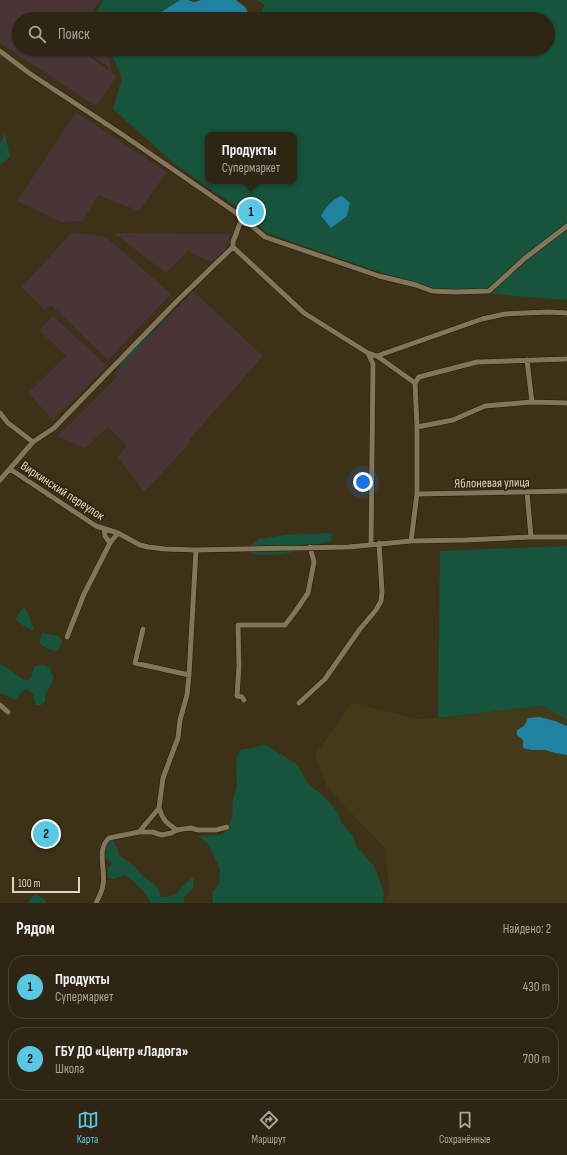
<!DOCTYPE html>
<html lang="ru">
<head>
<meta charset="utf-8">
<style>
  :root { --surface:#2e2512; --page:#3a3120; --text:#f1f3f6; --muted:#a7a59f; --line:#494232; --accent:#59c8e4 }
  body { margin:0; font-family:"Sofia Sans Condensed",sans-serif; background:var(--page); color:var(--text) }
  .scale { position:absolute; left:12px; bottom:10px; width:68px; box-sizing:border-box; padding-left:4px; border:2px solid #ddd6c7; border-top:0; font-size:11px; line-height:14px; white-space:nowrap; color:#ddd6c7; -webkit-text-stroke:3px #33270e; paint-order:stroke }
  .you { position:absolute; left:363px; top:482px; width:14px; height:14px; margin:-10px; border:3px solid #fff; border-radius:50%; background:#1a73e8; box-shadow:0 0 0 6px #1a73e833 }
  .badge { display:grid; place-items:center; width:26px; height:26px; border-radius:50%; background:var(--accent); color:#111; font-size:13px; font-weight:700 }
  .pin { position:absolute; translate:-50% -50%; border:2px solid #fff; box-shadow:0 1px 4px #0006 }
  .popup { position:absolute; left:205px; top:132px; width:92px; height:52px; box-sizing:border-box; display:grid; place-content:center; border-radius:8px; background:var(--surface); filter:drop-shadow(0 1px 3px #0005); font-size:13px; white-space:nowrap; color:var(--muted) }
  .popup b { font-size:15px; color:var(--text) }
  .popup::after { content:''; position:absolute; left:50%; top:100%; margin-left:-8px; border:8px solid transparent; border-top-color:var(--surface) }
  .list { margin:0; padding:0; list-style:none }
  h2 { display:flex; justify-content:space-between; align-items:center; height:52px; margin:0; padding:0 16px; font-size:17px }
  h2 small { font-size:13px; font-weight:400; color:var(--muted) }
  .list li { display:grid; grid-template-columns:26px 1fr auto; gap:12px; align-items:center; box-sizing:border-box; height:64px; margin:0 8px 8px; padding:0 8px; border:1px solid var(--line); border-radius:16px }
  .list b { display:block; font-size:15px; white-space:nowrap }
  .list p { margin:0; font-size:13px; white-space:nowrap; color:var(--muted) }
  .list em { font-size:13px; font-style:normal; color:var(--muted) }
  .icon { flex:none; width:22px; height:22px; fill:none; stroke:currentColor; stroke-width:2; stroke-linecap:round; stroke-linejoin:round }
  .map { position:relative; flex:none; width:567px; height:903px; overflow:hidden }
  .search { position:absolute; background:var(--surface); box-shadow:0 1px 3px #0004; left:12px; right:12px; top:12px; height:44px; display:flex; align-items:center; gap:10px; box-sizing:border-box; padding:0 14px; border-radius:22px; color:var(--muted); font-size:15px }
  .sheet { height:196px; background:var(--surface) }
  nav { display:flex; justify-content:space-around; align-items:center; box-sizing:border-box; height:56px; border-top:1px solid var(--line); background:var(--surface); font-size:11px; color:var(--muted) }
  nav a { display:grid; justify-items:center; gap:2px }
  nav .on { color:var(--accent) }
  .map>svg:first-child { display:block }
  .industrial { fill:#493436 }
  .green { fill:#16543c; fill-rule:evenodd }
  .sand { fill:#433a1a }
  .water { fill:#1f83a0 }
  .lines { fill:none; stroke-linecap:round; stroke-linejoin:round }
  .minor-casing { stroke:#241902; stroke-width:6 }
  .minor { stroke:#83755a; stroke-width:5 }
  .labels { text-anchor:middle; stroke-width:4; stroke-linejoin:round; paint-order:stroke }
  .street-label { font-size:13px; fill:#ddd6c7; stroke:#33270e }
</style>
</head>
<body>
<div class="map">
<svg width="567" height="903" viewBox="0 0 567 903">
  <rect width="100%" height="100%" fill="#3d3118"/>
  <!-- industrial -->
  <path class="industrial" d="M 0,0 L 101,0 L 94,9 L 97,19 L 19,19 L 19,49 L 80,49 L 111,72 L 106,65 L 82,49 L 106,49 L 113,74 L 117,76 L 96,106 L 0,43 Z
    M 76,112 L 167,172 L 139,211 L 98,195 L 83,221 L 61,222 L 17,201 Z
    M 72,232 L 106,237 L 171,294 L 108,360 L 52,306 L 44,309 L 22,287 Z
    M 114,233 L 230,234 L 228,244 L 224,252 L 210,262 L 188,251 L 166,273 Z
    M 193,291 L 263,356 L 189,440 L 191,442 L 144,492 L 118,457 L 127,446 L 108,427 L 85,448 L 57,436 L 118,376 L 115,373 Z
    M 53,316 L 107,366 L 53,420 L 28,393 L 66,356 L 39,330 Z"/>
  <!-- green -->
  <path class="green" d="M 103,0 L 180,0 L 158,14 L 153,19 L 95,19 L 94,17 Z
    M 257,0 L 567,0 L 567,300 L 432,289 L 358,265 L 267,233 L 248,215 L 171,161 L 113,109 L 122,78 L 109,49 L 548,49 L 548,19 L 262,19 L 259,17 L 265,5 ZM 208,135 L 294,135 L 294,181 L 208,181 Z
    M 5,133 L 10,157 L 0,165 L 0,144 Z
    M 162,318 L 164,319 L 163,322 L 157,327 L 122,366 L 120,366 L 119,363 Z
    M 332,533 L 331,541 L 305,547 L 297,551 L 284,554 L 262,555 L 253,554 L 246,548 L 259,539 L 285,535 Z
    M 567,546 L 567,720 L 542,706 L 438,718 L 440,551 Z
    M 24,608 C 31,613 30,622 34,630 L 30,630 L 17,621 L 16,618 L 21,610 Z
    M 42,633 L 59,636 L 62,641 L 61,646 L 56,651 L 50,650 L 40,644 L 40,638 Z
    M 0,663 L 26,681 L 31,677 L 35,666 L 44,665 L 49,667 L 53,676 L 52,683 L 45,695 L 45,702 L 41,705 L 36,705 L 34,700 L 34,694 L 26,689 L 21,693 L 15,700 L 0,693 Z
    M 266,745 L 298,765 L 308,784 L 326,798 L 338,813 L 341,822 L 352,835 L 357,847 L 374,866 L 380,881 L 384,895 L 383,903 L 213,903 L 213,892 L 219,884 L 220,869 L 208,844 L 198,836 L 224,834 L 232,818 L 233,800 L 237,785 L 236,760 L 240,750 Z
    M 110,840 L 113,840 L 117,848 L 119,855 L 135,867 L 143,876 L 154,884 L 158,889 L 161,897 C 181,898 180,884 194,877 L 193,889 L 184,896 L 184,903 L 151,903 C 147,893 134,881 125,875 L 114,879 L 108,878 L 108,868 L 111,866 L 112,863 L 105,857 C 106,850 106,846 110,840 Z
    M 35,894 L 44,899 L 47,903 L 27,903 Z"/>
  <!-- sand -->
  <path class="sand" d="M 352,703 L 418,719 L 438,718 L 542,706 L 567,720 L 567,726 C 553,720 544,716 528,718 L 523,739 L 532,750 L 545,750 L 555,753 L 567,755 L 567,903 L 386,903 L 390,887 L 384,847 L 328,789 L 315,754 Z"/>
  <!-- water -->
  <path class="water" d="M 180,0 L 188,0 L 194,2 L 201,0 L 236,0 L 245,7 L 251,17 L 248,19 L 153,19 L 158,14 Z
    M 342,196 L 350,203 L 347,216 L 331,228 L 321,216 C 326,207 332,199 342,196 Z
    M 540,717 L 555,721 L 567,726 L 567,755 L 555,753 L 545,750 L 532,750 L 523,748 L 523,740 L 517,735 L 517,730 L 524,726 L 528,718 Z"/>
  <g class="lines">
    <!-- minor casing -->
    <g class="minor-casing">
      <path id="minor" d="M 0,51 L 29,73 L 123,135 L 235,212 L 265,237 L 379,276 L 416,285 L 432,291 L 455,292 L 489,291 L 524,259 L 567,226
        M 233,247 L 304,313 L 368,353 L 377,356 L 415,383 L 417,427 L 417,494 L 411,541
        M 368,353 L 373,364 L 371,544
        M 377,356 L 482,319 L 505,314 L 548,312 L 567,313
        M 527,360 L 532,402
        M 415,383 L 419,377 L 477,362 L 567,359
        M 0,413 L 8,423 L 33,442
        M 417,427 L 453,420 L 485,406 L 532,402 L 567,403
        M 10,469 L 96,526 L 118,533 L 140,545 L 148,547 L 165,549 L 196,550 L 349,547 L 411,541 L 465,540 L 531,537 L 567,537
        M 0,480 L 33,442 L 54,428 L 176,302 L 233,247 L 233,242 L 242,218
        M 527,492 L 531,537
        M 417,494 L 567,491
        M 104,529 L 105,536 L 110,543
        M 143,629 L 135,663 L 189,675
        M 67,637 L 84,594 L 110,543 L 118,533
        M 244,700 L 242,697 L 237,696 L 239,666 L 238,625 L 285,625 L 295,612 L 308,593 L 314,562 L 310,547
        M 299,703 L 325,679 L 360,629 L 376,610 L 381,601 L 382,592 L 379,543
        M 0,705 L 8,712
        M 159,808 C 163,820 166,823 177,830
        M 139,832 L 159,808 L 163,778 L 178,738 L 180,720 L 187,695 L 189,675 L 196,550
        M 96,903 C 99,897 102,892 103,885 C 106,870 96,850 109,838 L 139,832 L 152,832 L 162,835 L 171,833 L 177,830 L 183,829 L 191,828 L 198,830 L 216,830 L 227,827"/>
    </g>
    <!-- minor -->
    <use href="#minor" class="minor"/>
  </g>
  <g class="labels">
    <!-- street labels -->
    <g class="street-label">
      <text transform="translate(492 482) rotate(-1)" y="5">Яблоневая улица</text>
      <text transform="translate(63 490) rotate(33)" y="5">Виркинский переулок</text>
    </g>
  </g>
</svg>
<div class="scale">100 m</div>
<div class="you"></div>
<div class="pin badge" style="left:251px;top:212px">1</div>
<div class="popup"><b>Продукты</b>Супермаркет</div>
<div class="pin badge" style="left:46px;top:834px">2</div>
<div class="search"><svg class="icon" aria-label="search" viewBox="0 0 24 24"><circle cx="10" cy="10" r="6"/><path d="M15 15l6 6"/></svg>Поиск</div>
</div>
<section class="sheet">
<h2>Рядом<small>Найдено: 2</small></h2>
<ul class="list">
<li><span class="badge">1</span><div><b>Продукты</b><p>Супермаркет</p></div><em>430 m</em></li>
<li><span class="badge">2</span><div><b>ГБУ ДО «Центр «Ладога»</b><p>Школа</p></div><em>700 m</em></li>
</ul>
</section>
<nav>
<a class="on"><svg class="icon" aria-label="map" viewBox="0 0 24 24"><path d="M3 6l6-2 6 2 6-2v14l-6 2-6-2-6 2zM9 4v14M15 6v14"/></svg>Карта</a>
<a><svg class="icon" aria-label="directions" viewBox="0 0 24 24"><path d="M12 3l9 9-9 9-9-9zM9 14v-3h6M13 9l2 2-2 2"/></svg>Маршрут</a>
<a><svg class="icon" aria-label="saved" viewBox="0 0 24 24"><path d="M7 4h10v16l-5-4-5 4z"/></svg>Сохранённые</a>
</nav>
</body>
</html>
